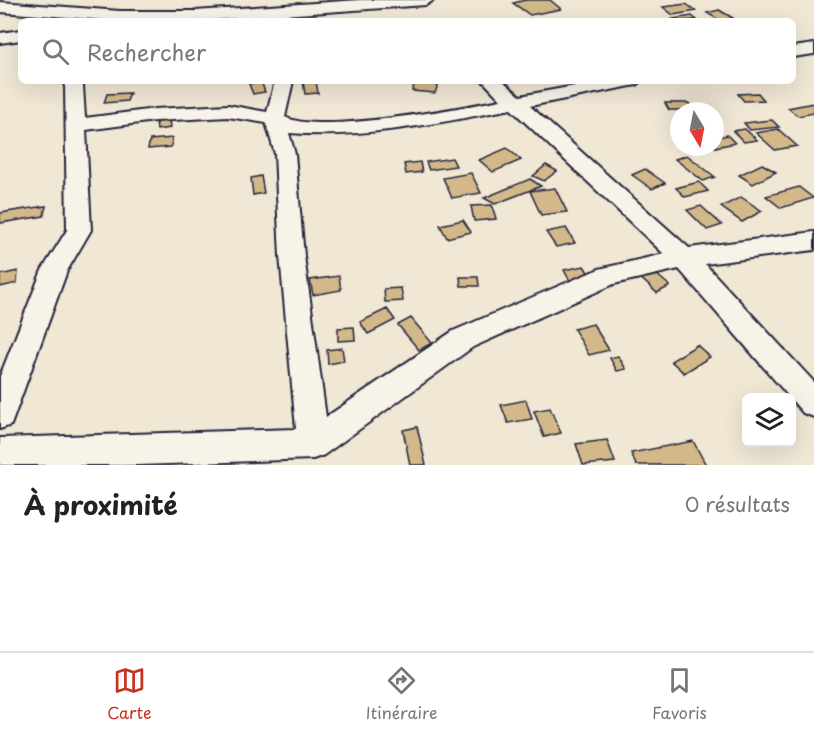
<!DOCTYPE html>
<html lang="fr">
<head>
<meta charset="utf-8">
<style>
  :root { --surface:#fff; --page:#f2f2f2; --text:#222; --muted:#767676; --line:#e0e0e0; --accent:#c8321e }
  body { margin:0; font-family:"Playpen Sans",sans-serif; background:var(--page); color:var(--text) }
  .controls { position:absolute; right:18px; bottom:18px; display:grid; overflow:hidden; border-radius:9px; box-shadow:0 6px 24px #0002 }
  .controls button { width:54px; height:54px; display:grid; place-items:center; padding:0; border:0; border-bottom:2px solid var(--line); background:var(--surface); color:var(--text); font:30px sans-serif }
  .compass { position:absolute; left:670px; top:102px; width:54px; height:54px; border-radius:50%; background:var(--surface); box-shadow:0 6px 24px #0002; rotate:170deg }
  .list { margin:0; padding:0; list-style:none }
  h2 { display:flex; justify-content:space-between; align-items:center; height:78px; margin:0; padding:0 24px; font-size:26px }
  h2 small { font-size:20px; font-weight:400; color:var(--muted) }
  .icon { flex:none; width:33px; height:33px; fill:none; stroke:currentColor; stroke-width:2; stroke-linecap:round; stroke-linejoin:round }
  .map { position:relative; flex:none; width:814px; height:465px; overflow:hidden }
  .search { position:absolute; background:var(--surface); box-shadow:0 6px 24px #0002; left:18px; right:18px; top:18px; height:66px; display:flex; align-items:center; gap:15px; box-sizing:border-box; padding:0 21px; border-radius:9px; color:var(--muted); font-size:22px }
  .sheet { height:186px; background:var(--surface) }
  nav { display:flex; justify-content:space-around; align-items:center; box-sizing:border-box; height:84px; border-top:2px solid var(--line); background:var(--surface); font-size:16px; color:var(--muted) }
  nav a { display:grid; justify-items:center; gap:3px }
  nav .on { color:var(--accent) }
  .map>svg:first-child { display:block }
  .building { fill:#d3b989; stroke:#22223b; stroke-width:1.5 }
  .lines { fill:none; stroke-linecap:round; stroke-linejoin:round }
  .minor-casing { stroke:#22223b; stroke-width:4 }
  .minor { fill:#f7f3e8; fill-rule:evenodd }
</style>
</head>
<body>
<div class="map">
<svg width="814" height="465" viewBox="0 0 814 465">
  <rect width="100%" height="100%" fill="#f0e7d5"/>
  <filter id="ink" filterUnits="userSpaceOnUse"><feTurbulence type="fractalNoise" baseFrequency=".0167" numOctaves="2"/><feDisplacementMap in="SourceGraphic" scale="12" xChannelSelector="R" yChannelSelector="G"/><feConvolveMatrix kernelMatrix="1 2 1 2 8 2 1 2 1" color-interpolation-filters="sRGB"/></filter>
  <g filter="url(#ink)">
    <!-- building -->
    <path class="building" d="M 526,0 L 550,0 L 561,9 L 530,15 L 513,3 Z
      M 686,4 L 696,11 L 673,15 L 663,7 Z
      M 719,10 L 733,18 L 721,21 L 707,13 Z
      M 692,16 L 697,20 L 676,21 L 673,19 Z
      M 261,81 L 265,92 L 253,94 L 249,84 Z
      M 303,81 L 316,81 L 318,93 L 305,94 Z
      M 415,83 L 438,85 L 435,93 L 412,91 Z
      M 130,93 L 127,101 L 104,103 L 107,94 Z
      M 758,93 L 764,100 L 744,101 L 738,94 Z
      M 665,103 L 689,103 L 693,110 L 669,110 Z
      M 814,103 L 814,113 L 798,116 L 788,108 Z
      M 169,119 L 170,128 L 157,130 L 156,121 Z
      M 772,120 L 779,127 L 750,130 L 744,123 Z
      M 745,129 L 757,140 L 744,142 L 733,131 Z
      M 778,129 L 797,146 L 775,150 L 756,133 Z
      M 727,135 L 735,143 L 715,147 L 715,138 Z
      M 172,138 L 171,147 L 148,149 L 150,140 Z
      M 507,148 L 521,160 L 493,172 L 479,160 Z
      M 687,155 L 715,177 L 703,181 L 675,159 Z
      M 452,158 L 456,166 L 429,170 L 426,162 Z
      M 420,162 L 422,172 L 406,174 L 404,164 Z
      M 762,164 L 776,172 L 753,184 L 739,175 Z
      M 546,165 L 557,171 L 544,181 L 533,176 Z
      M 645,169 L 665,183 L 652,189 L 632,175 Z
      M 471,173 L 481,193 L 452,198 L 443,178 Z
      M 261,176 L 264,193 L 253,195 L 251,178 Z
      M 530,179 L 541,186 L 495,204 L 484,198 Z
      M 699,182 L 708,191 L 685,197 L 676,188 Z
      M 799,187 L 813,198 L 781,208 L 766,196 Z
      M 555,188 L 567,212 L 541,215 L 530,191 Z
      M 741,197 L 762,211 L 742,222 L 721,207 Z
      M 492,205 L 496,219 L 474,221 L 471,206 Z
      M 46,206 L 44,216 L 0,223 L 0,213 Z
      M 701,206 L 722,225 L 707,230 L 687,210 Z
      M 463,220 L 471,232 L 447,238 L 440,225 Z
      M 566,228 L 575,243 L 556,247 L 546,232 Z
      M 584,266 L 591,277 L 570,281 L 564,270 Z
      M 648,267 L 670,286 L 657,293 L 635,273 Z
      M 18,271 L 17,283 L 0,287 L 0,275 Z
      M 339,276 L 341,290 L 313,295 L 310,280 Z
      M 460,277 L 478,277 L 479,286 L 461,286 Z
      M 401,288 L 403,301 L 385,302 L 384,289 Z
      M 387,309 L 395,320 L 368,334 L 360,322 Z
      M 411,318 L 432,343 L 419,350 L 398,325 Z
      M 593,324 L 609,350 L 589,355 L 574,329 Z
      M 354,327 L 355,340 L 338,341 L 338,328 Z
      M 697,345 L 710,357 L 684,373 L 671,361 Z
      M 342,348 L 344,361 L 328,364 L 327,350 Z
      M 618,356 L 626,369 L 617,371 L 610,358 Z
      M 526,400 L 532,419 L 508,423 L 501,405 Z
      M 550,408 L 561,433 L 544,437 L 534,411 Z
      M 417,427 L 426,465 L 410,465 L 403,430 Z
      M 607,440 L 615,462 L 583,465 L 576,444 Z
      M 693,441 L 706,465 L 636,465 L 631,453 Z"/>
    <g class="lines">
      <!-- minor casing -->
      <g class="minor-casing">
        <path id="minor" d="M 360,0 L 434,0 L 426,5 L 195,21 L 120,21 L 0,12 L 0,2 L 120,11 L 195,11 Z
          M 21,30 L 21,40 L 0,43 L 0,33 Z
          M 814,44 L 814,54 L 793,57 L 793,47 Z
          M 68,81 L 86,81 L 83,86 L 85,118 L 155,109 L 228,105 L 267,112 L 275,81 L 293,81 L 285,117 C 319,135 459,108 501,100 L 483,81 L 503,81 L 520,96 L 602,81 L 640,81 L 637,85 L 631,86 L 530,106 L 689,248 L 814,232 L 814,250 L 705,264 L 814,382 L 814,417 L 803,413 L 679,269 L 614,284 L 473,347 L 324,455 L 313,459 L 139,465 L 0,465 L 0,438 L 296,429 L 280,256 L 275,154 L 266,123 L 228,117 L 155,121 L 86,130 L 91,230 L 67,271 L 11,425 L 0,429 L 0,376 L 42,270 L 67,230 L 65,86 ZM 511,109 L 664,254 L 599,269 L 453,331 L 326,417 L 304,256 L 295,154 L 289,133 C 363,139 439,123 511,109 Z"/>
      </g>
      <!-- minor -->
      <use href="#minor" class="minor"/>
    </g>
  </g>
</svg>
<div class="controls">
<button><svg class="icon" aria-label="layers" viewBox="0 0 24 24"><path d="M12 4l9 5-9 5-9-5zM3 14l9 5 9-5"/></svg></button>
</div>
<svg class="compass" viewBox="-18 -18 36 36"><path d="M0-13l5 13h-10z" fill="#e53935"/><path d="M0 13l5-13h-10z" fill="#767676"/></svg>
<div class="search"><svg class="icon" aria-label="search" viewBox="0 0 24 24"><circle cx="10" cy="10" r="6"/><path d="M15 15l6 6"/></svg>Rechercher</div>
</div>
<section class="sheet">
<h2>À proximité<small>0 résultats</small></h2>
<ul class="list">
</ul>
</section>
<nav>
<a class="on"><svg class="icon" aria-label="map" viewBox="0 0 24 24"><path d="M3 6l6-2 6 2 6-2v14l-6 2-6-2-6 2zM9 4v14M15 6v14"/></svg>Carte</a>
<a><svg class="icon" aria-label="directions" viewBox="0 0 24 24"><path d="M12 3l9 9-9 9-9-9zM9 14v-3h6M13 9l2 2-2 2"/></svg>Itinéraire</a>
<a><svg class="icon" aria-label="saved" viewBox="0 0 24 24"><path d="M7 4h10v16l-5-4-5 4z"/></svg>Favoris</a>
</nav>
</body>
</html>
